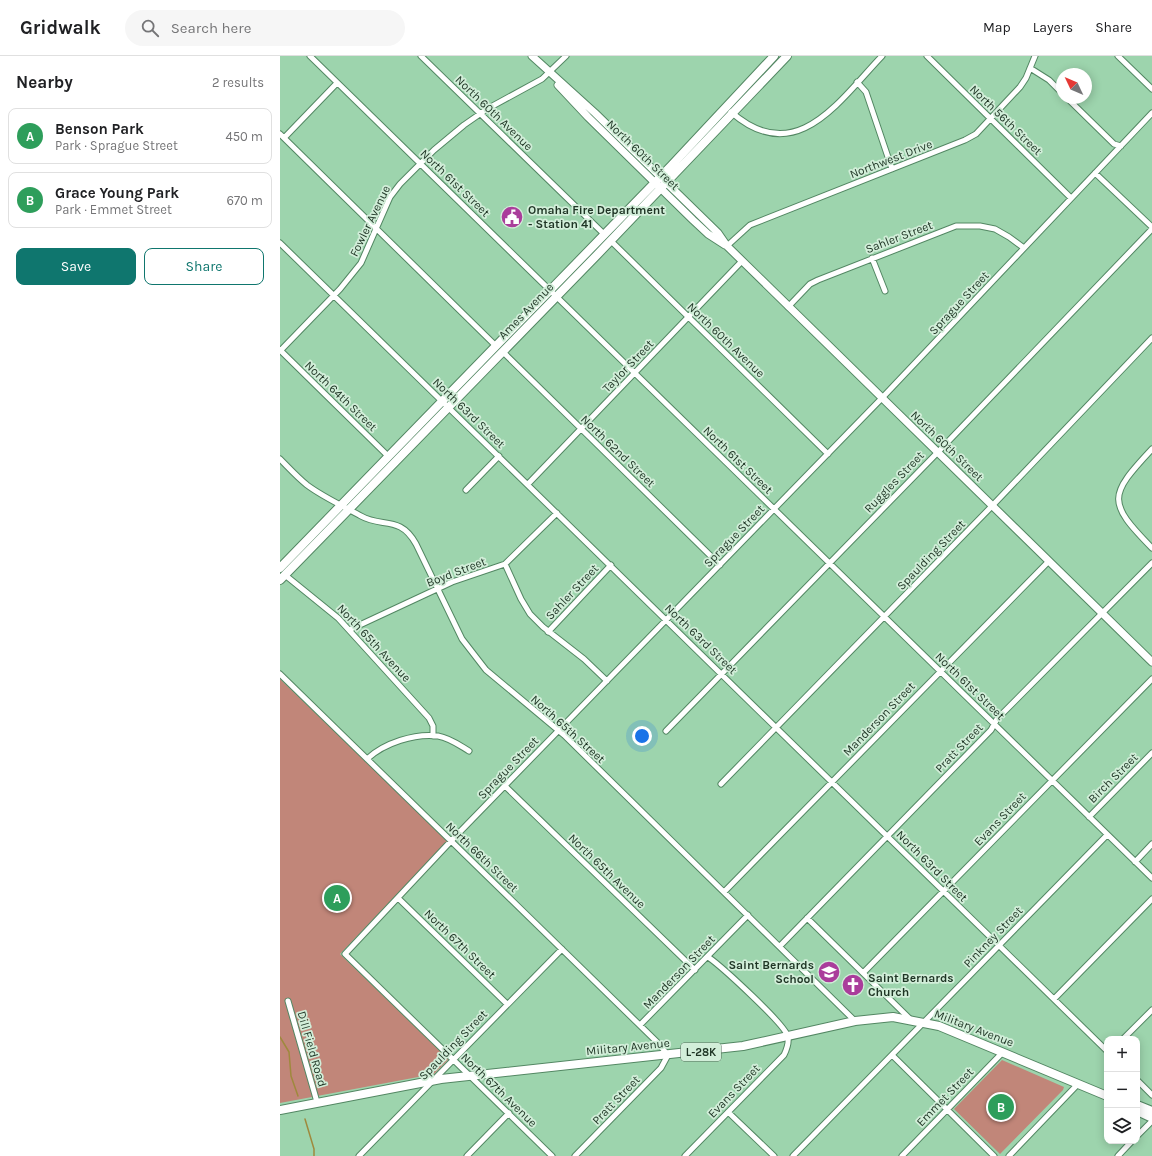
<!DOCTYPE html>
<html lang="en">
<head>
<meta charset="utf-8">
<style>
  :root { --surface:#fff; --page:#f6f6f6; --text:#202124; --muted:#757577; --line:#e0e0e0; --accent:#0f766e }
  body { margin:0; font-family:Karla,sans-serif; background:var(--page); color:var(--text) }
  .controls { position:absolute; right:12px; bottom:12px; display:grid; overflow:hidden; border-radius:8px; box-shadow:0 2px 10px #0003 }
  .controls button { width:36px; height:36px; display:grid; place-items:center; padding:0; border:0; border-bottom:1px solid var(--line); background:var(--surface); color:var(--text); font:20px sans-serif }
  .compass { position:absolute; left:776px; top:12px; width:36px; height:36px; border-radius:50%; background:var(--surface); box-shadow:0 2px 10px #0003; rotate:314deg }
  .you { position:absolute; left:362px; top:680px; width:14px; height:14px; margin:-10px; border:3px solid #fff; border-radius:50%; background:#1a73e8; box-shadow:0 0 0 6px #1a73e833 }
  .badge { display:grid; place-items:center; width:26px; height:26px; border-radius:50%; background:var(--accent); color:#fff; font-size:13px; font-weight:700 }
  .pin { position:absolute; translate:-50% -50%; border:2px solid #fff; box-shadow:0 1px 4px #0006 }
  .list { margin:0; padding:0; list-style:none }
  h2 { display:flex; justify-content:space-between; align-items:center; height:52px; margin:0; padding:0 16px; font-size:17px }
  h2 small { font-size:13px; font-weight:400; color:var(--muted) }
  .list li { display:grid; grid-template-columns:26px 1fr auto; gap:12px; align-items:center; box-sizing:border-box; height:56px; margin:0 8px 8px; padding:0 8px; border:1px solid var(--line); border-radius:8px }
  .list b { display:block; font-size:15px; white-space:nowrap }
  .list p { margin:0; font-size:13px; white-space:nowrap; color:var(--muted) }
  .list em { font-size:13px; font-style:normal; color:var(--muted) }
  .actions { display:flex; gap:8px; padding:12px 16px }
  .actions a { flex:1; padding:9px 0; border:1px solid var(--accent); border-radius:8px; text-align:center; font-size:14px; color:var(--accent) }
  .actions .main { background:var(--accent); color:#fff }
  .icon { flex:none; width:22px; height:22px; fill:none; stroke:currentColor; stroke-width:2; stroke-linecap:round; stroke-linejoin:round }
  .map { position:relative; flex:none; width:872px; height:1100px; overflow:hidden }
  header { display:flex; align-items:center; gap:24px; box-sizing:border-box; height:56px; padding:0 20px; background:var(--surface); border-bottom:1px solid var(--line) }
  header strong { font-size:19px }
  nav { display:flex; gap:22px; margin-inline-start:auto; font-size:14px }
  .search { width:280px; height:36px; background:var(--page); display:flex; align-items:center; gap:10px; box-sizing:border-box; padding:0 14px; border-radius:22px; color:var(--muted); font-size:15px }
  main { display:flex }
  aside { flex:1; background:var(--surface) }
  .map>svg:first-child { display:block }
  .green { fill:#c18679 }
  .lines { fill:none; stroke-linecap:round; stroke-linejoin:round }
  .stream { stroke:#9f893d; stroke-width:1.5 }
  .minor-casing { stroke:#538763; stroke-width:7 }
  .secondary-casing { stroke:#538763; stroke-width:9 }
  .primary-casing { stroke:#538763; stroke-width:10 }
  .minor { stroke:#fff; stroke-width:5 }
  .secondary { stroke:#fff; stroke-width:7 }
  .primary { stroke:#fff; stroke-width:8 }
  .labels { text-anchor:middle; stroke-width:3.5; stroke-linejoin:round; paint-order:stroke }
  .shield { fill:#d2eed9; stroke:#556c5b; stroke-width:1 }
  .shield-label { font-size:11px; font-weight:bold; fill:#1f3525 }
  .street-label { font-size:12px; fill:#1f3525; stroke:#d2eed9 }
  .poi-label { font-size:12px; font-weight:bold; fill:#1f3525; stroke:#d2eed9; text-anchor:start }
</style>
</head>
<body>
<header>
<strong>Gridwalk</strong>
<div class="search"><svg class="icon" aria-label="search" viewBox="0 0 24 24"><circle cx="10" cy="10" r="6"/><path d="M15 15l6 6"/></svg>Search here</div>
<nav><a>Map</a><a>Layers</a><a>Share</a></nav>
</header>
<main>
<aside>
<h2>Nearby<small>2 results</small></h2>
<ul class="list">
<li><span class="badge" style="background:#2e9e5b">A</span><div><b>Benson Park</b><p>Park · Sprague Street</p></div><em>450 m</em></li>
<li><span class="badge" style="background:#2e9e5b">B</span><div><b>Grace Young Park</b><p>Park · Emmet Street</p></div><em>670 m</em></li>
</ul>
<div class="actions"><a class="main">Save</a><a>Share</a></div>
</aside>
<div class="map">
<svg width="872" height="1100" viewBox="0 0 872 1100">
  <rect width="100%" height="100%" fill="#9dd4ad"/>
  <!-- green -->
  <path class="green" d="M 0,623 L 168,785 L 60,898 L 169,1003 L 154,1018 L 0,1047 Z
    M 722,1004 L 784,1031 L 783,1034 L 720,1098 L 674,1053 Z"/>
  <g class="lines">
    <!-- stream -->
    <path class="stream" d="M 0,981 L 9,996 L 11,1020 L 18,1040
      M 25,1063 L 34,1093 L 34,1100"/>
    <!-- minor casing -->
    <g class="minor-casing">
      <path id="minor" d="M 30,0 L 872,822
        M 141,0 L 325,179
        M 647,0 L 791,142
        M 838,0 L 872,33
        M 750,12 L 769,24 L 782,37
        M 577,26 L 586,36 L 612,113
        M 787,42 L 834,88 L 841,90
        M 451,56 C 516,113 559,45 602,0
        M 0,78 L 216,290
        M 4,82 L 57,27
        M 815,117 L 872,171
        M 331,185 L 548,398
        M 0,187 L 827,995
        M 447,190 L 470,169 L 685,84 L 696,78 L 740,31 L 746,22 L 755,0
        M 592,202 L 605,235
        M 508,251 L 530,228 L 538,224 L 676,170 L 700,170 L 715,173 L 729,181 L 744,192
        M 0,294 L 108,400
        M 0,295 L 60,233 L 81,207 L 110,141 L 120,128 L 154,94 L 184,69 L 207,53 L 262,23 L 286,0
        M 223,296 L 440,509
        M 872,393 C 828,440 827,446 872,492
        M 0,403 C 9,412 17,421 27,429 C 43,441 63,450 81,460 C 102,472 120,459 136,488 L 182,583 L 206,614 L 284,679 L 575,965
        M 248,428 L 462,205
        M 186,434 L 219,400
        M 225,508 L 241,543 L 250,558 L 263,571 L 304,603 L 327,625
        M 5,519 L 58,562 L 149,662 L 153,670 L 153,680
        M 69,574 L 172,526 L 225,508 L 277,457
        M 268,576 L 331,509
        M 0,618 L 377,986 L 388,999 L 381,1012 L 295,1100
        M 386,675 L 658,396 L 872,173
        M 87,703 C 104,687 135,677 158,680 C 170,682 179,689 189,695
        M 441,728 L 712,450 L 872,282
        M 225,730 L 415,914
        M 809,761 L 872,697
        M 855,806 L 872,788
        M 444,836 L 769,505
        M 118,842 L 227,948
        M 527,862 L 630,963
        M 500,890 L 711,674 L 717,663 L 872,507
        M 583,917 L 872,623
        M 774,943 L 872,843
        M 8,945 L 37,1046
        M 360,969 L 468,859
        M 843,983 L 872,954
        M 612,999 L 714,1100
        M 857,1024 L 872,1039
        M 448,1056 L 494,1100
        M 857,1080 L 872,1065
        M 79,1100 L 282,893
        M 187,1100 L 229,1057
        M 272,1100 L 65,898 L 171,785 L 602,342 L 872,57
        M 405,1100 L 504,999 C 507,993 509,988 508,981 C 506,969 441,910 428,901
        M 513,1100 L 827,779
        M 622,1100 L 723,996
        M 729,1100 L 798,1028
        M 838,1100 L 852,1085"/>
    </g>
    <!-- secondary casing -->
    <g class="secondary-casing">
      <path id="secondary" d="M 252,0 L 315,57 L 438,177 L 447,190 L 872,606
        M 278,29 L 308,61 L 413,164 L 428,178 L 445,189"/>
    </g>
    <!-- primary casing -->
    <g class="primary-casing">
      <path id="primary" d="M 0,512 L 391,110 L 494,0
        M 0,524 L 316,200 L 507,0
        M 857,1049 L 872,1055
        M 0,1054 L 161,1023 L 463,990 L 575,965 L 613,961 L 659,970 L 827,1040
        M 857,1055 L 872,1062"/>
    </g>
    <!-- minor -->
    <use href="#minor" class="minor"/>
    <!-- secondary -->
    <use href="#secondary" class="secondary"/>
    <!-- primary -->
    <use href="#primary" class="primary"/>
  </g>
  <!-- icons -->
  <defs>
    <g id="civic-disc" transform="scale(1.15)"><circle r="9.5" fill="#aa3d9b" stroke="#d2eed9"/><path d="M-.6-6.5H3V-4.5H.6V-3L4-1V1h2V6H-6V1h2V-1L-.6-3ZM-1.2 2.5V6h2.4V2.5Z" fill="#fff"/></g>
    <g id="school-disc" transform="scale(1.15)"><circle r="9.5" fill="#aa3d9b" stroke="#d2eed9"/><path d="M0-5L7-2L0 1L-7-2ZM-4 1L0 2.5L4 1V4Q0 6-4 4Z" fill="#fff"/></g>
    <g id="church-disc" transform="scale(1.15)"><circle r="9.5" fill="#aa3d9b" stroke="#d2eed9"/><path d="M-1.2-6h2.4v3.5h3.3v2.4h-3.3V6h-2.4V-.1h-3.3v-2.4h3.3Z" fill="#fff"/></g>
  </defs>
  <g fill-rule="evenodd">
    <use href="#civic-disc" x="232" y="161"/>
    <use href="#school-disc" x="549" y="916"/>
    <use href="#church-disc" x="573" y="929"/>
  </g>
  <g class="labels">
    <!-- shield labels -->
    <rect class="shield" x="401" y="987" width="40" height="18" rx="3"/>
    <g class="shield-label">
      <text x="421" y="1000">L-28K</text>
    </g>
    <!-- street labels -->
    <g class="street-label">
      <text transform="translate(214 57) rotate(44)" y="4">North 60th Avenue</text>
      <text transform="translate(726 64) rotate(44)" y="4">North 56th Street</text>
      <text transform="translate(363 99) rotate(44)" y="4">North 60th Street</text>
      <text transform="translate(611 103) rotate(-21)" y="4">Northwest Drive</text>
      <text transform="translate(175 127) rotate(44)" y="4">North 61st Street</text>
      <text transform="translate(90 165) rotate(-64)" y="4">Fowler Avenue</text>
      <text transform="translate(619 181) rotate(-21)" y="4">Sahler Street</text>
      <text transform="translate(679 247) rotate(-47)" y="4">Sprague Street</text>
      <text transform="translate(246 255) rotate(-46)" y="4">Ames Avenue</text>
      <text transform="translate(446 284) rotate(44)" y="4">North 60th Avenue</text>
      <text transform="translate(348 310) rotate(-46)" y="4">Taylor Street</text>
      <text transform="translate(61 340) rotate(44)" y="4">North 64th Street</text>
      <text transform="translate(189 357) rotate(44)" y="4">North 63rd Street</text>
      <text transform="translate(667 390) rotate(44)" y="4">North 60th Street</text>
      <text transform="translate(338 395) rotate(44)" y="4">North 62nd Street</text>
      <text transform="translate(458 404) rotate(44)" y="4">North 61st Street</text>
      <text transform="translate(614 426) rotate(-46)" y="4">Ruggles Street</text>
      <text transform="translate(454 480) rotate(-46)" y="4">Sprague Street</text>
      <text transform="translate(651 499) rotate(-46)" y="4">Spaulding Street</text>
      <text transform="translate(176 516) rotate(-21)" y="4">Boyd Street</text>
      <text transform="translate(292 536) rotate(-47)" y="4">Sahler Street</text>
      <text transform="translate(421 583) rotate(44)" y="4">North 63rd Street</text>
      <text transform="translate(94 587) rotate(47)" y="4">North 65th Avenue</text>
      <text transform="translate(690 630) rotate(44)" y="4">North 61st Street</text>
      <text transform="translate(599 663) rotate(-46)" y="4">Manderson Street</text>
      <text transform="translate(288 673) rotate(42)" y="4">North 65th Street</text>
      <text transform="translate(679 692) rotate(-46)" y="4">Pratt Street</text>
      <text transform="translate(228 712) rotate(-46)" y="4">Sprague Street</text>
      <text transform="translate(833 722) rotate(-45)" y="4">Birch Street</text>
      <text transform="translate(720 763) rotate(-46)" y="4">Evans Street</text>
      <text transform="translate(202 801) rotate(44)" y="4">North 66th Street</text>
      <text transform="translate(652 810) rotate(45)" y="4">North 63rd Street</text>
      <text transform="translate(327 815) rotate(44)" y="4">North 65th Avenue</text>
      <text transform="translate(713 881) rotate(-46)" y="4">Pinkney Street</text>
      <text transform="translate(180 888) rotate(44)" y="4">North 67th Street</text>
      <text transform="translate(399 916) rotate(-46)" y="4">Manderson Street</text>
      <text transform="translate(694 972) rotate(21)" y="4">Military Avenue</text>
      <text transform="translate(173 989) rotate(-46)" y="4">Spaulding Street</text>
      <text transform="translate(348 991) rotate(-6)" y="4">Military Avenue</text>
      <text transform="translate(32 993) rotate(74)" y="4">Dill Field Road</text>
      <text transform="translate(219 1034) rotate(44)" y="4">North 67th Avenue</text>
      <text transform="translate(454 1035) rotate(-46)" y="4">Evans Street</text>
      <text transform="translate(665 1041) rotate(-46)" y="4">Emmet Street</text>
      <text transform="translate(336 1044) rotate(-46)" y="4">Pratt Street</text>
    </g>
    <!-- poi labels -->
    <g class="poi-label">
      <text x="248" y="158">Omaha Fire Department<tspan x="248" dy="14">- Station 41</tspan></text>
      <text x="534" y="913" text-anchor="end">Saint Bernards<tspan x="534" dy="14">School</tspan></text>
      <text x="588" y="926">Saint Bernards<tspan x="588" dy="14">Church</tspan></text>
    </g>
  </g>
</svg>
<div class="controls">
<button>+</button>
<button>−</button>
<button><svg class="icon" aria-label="layers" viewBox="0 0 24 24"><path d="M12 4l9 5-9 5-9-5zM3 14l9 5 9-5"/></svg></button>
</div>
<svg class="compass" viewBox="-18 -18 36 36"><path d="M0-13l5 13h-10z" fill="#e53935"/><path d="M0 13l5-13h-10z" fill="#757577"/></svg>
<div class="you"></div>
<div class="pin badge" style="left:57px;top:842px;background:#2e9e5b">A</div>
<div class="pin badge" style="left:721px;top:1051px;background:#2e9e5b">B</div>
</div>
</main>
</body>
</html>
